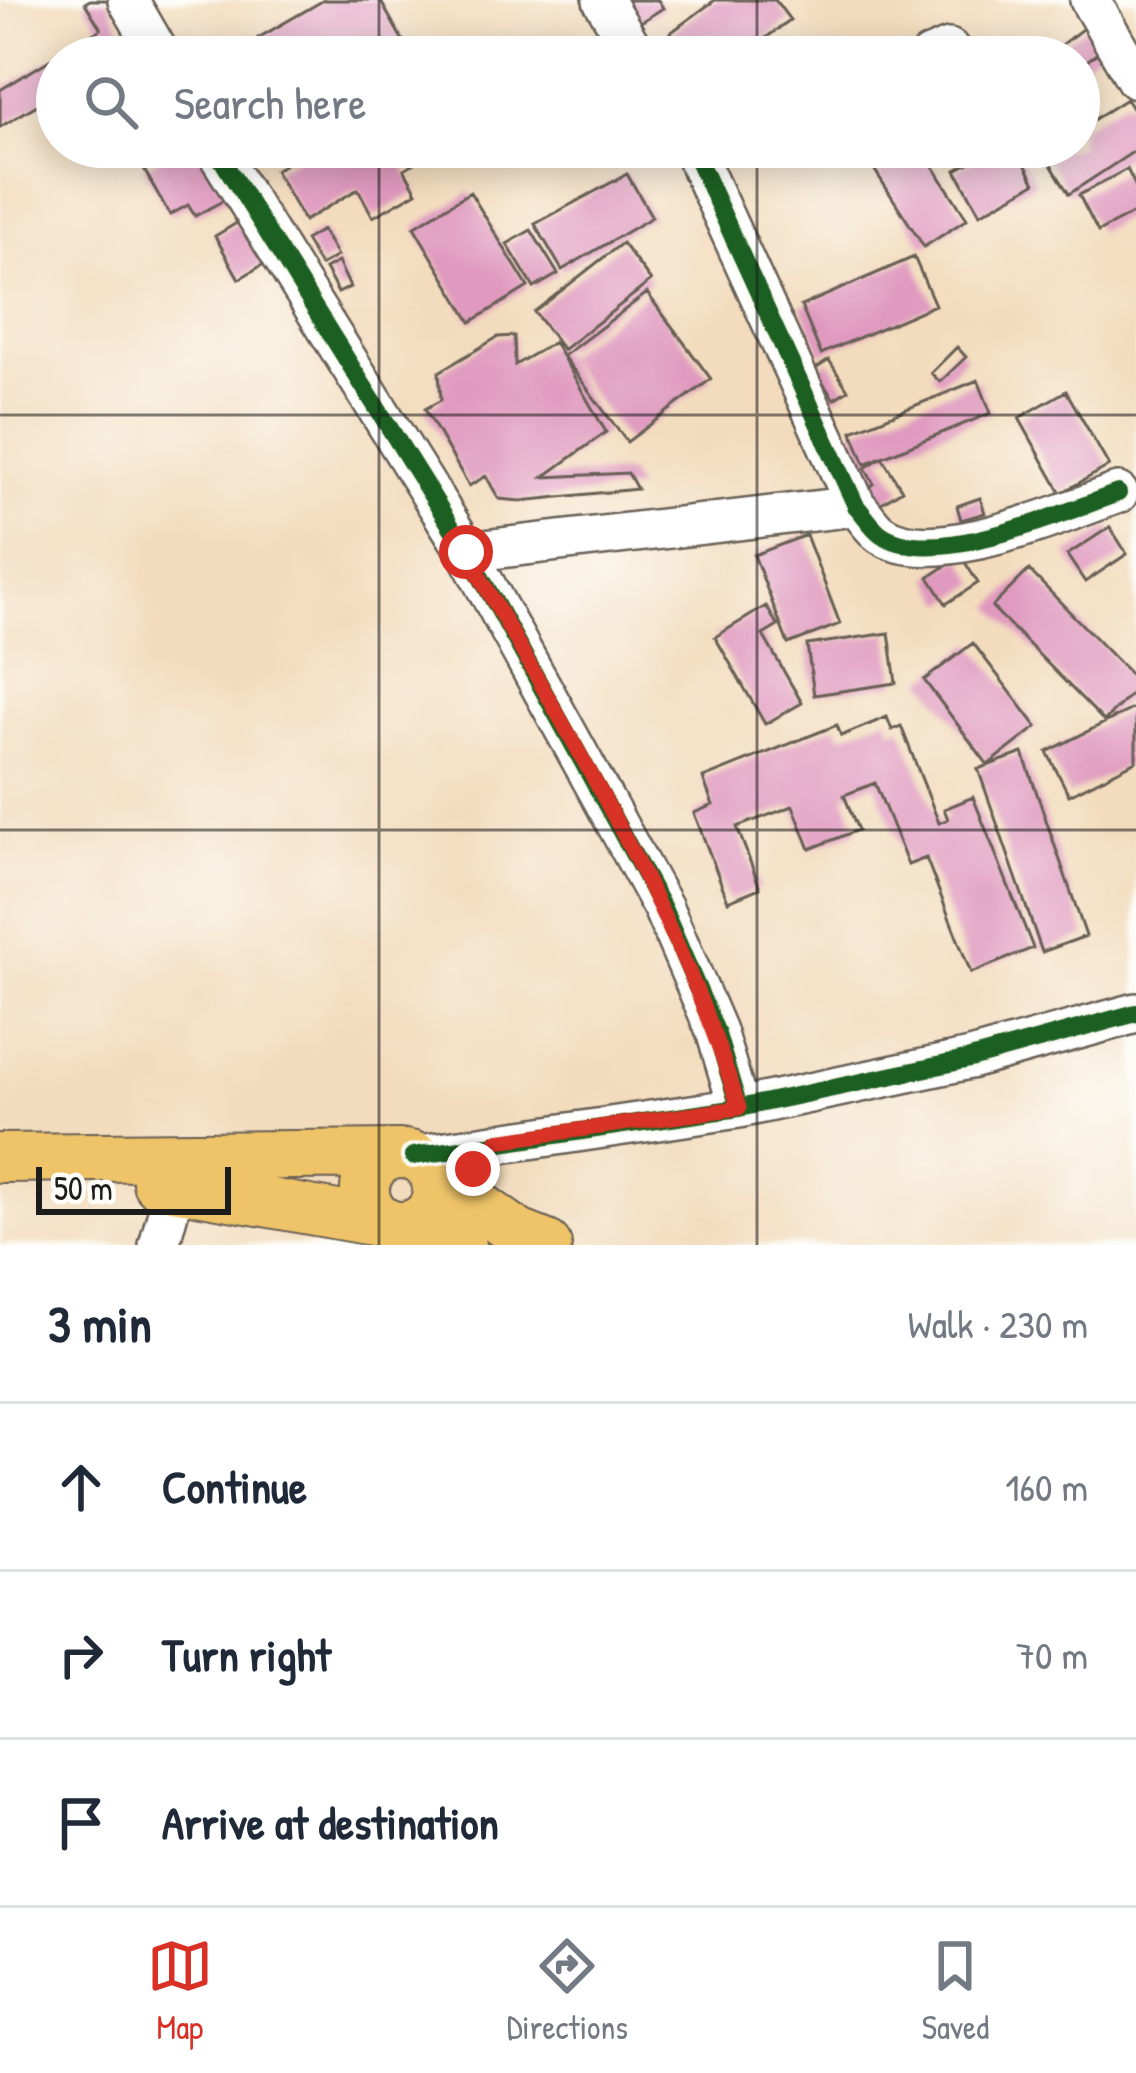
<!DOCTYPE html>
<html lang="en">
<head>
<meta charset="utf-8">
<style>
  :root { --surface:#fff; --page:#f6f6f7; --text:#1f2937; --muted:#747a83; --line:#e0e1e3; --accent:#d93025 }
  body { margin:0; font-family:"Patrick Hand",sans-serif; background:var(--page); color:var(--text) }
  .scale { position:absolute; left:36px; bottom:30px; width:195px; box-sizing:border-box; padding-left:12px; border:6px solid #1c1c1c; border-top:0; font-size:33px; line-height:42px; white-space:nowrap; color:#1c1c1c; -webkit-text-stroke:9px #fdfcf7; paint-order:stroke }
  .stop { position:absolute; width:36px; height:36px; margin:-27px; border:9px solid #d93025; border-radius:50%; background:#fff }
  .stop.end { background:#d93025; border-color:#fff; box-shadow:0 3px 12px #0008 }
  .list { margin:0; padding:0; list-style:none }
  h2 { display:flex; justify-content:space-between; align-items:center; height:156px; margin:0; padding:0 48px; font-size:51px }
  h2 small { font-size:39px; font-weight:400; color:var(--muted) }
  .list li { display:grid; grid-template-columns:78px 1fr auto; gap:36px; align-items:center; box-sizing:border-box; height:168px; padding:0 48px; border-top:3px solid var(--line) }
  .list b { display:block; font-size:45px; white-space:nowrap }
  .list em { font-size:39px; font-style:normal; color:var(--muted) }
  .icon { flex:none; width:66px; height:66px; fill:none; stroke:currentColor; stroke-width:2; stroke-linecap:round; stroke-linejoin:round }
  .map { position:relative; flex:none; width:1136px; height:1245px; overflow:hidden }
  .search { position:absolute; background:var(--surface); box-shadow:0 6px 30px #0003; left:36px; right:36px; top:36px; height:132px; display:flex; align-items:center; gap:30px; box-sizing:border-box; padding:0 42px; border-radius:66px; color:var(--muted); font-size:45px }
  .sheet { height:660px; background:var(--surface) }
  nav { display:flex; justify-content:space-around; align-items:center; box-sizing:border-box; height:168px; border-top:3px solid var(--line); background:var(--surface); font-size:33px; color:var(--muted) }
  nav a { display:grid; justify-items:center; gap:6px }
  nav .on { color:var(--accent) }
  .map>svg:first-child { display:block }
  .building { fill:#e09abf }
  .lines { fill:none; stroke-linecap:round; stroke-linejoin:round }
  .minor-casing { stroke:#675f54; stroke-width:44 }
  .major-casing { stroke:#675f54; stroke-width:52 }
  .minor { stroke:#fff; stroke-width:39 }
  .major { stroke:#efc469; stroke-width:48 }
  .cycleway-casing { stroke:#fdfcf7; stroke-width:26 }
  .cycleway { stroke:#1b5e20; stroke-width:18 }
  .route { stroke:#d93025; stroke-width:15 }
  .grid { fill:none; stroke:#1c1c1c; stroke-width:3; stroke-opacity:0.55 }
</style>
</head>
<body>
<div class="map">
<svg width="1136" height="1245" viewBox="0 0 1136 1245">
  <rect width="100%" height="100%" fill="#fdfcf7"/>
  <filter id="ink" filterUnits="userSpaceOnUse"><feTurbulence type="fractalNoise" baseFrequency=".00833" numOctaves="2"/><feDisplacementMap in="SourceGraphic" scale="24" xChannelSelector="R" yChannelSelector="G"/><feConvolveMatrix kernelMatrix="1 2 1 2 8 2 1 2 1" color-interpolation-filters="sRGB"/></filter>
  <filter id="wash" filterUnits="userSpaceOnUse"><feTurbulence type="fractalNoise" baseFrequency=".004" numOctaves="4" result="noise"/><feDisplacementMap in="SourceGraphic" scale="48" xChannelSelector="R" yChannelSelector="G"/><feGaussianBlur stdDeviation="2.7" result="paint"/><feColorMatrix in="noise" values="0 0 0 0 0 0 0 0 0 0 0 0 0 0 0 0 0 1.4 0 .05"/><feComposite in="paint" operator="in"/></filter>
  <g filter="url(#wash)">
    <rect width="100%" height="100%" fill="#f3dcbd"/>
    <g id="blocks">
      <!-- building -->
      <path class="building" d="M 90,0 L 107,0 L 136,57 L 57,57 L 57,93 L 0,127 L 0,90 L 101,29 L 85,3 Z
        M 324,0 L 380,0 L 412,57 L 269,57 L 258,38 Z
        M 621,0 L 658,0 L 663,8 L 636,25 Z
        M 715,0 L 775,0 L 790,20 L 740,57 L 687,57 L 670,33 Z
        M 1098,17 L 1115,40 L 1079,67 L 1079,57 L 1045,57 Z
        M 1126,99 L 1136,115 L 1136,150 L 1069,194 L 1043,152 L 1079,147 L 1079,129 Z
        M 169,147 L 198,147 L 228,198 L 195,216 L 188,205 L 170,215 L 143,168 L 167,154 Z
        M 316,147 L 443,147 L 404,169 L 417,192 L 373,217 L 358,189 L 304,221 L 275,170 Z
        M 860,147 L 921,147 L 967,219 L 924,247 Z
        M 998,147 L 1016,147 L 1035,183 L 980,214 L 956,170 Z
        M 1127,169 L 1136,187 L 1136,212 L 1098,232 L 1079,195 Z
        M 627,174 L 652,217 L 562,270 L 535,224 Z
        M 470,192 L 528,287 L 471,322 L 414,227 Z
        M 240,221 L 264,264 L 239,279 L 215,236 Z
        M 322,230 L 337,256 L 320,266 L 305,240 Z
        M 531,230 L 558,274 L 534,288 L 507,244 Z
        M 622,243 L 651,281 L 563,350 L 534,312 Z
        M 914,257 L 935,305 L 821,354 L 801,306 Z
        M 338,262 L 350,287 L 338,293 L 325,269 Z
        M 647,293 L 711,379 L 627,442 L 563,356 Z
        M 514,336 L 515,365 L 554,342 L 606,432 L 544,477 L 628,473 L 637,489 L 521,501 L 499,499 L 486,476 L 469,486 L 425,409 L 441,400 L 439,372 L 498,337 Z
        M 957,347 L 966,357 L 940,382 L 931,373 Z
        M 829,360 L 848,390 L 834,399 L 814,370 Z
        M 978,380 L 991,413 L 865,464 L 852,431 Z
        M 1066,391 L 1109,466 L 1061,493 L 1019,418 Z
        M 882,457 L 902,490 L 875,507 L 865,490 L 874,484 L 865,468 Z
        M 980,498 L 985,513 L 961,520 L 957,506 Z
        M 1110,527 L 1127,554 L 1085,582 L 1067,555 Z
        M 806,535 L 840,624 L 788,644 L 754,555 Z
        M 961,556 L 978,583 L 946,604 L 929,577 Z
        M 1029,570 L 1136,680 L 1136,689 L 1104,721 L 992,607 Z
        M 766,606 L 778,626 L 763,635 L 802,703 L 765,724 L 715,637 Z
        M 889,633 L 896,683 L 814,695 L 807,645 Z
        M 973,643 L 1037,727 L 988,765 L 924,680 Z
        M 1136,707 L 1136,761 L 1069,795 L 1047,752 Z
        M 887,717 L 892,730 L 901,726 L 939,823 L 948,819 L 944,809 L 973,797 L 1033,948 L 971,973 L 926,858 L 908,865 L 875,783 L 844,795 L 858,830 L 810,849 L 793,806 L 737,827 L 760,888 L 728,901 L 694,813 L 713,805 L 703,778 L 837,725 L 841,736 Z
        M 1023,753 L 1086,936 L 1042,952 L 978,769 Z"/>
    </g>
  </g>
  <g filter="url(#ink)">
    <use href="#blocks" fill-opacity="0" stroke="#675f54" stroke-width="3"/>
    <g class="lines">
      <!-- minor casing -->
      <g class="minor-casing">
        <path id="minor" d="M 128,0 L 161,57
          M 603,0 L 637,57
          M 1090,0 L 1136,79
          M 930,57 L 949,49
          M 214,147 L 467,552 L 663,908 L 716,1031 L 739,1108
          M 692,147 L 856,506 C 864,514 872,528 881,534 C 933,570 1064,512 1118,493
          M 467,552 L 856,506
          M 413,1156 L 739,1108 L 970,1059 L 1136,1013
          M 159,1245 L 176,1183"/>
      </g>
      <!-- major casing -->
      <g class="major-casing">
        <path id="major" d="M365 1190a36 36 0 1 1 72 0a36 36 0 1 1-72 0Z
          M 0,1158 L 399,1154
          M 434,1174 L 519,1234 L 547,1245
          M 157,1183 L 389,1224
          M 403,1226 L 462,1245"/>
      </g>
      <!-- minor -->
      <use href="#minor" class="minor"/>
      <!-- major -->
      <use href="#major" class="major"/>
      <!-- cycleway casing -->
      <g class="cycleway-casing">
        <path id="cycleway" d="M 214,147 L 467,552 L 663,908 L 716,1031 L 739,1108
          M 692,147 L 856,506 C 864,514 872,528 881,534 C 933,570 1064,512 1118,493
          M 413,1156 L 739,1108 L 970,1059 L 1136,1013"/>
      </g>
      <!-- cycleway -->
      <use href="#cycleway" class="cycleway"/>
    </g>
  </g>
  <g class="lines" filter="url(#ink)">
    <!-- route -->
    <path class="route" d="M 466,552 C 566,732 679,910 739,1108 L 497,1141 L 473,1169"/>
  </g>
  <!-- grid -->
  <path class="grid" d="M 379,0 L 379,57M 757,0 L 757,57M 379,147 L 379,1245M 757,147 L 757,1245M 0,415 L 1136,415M 0,830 L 1136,830"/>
</svg>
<div class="scale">50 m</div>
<div class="stop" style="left:466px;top:552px"></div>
<div class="stop end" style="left:473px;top:1169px"></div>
<div class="search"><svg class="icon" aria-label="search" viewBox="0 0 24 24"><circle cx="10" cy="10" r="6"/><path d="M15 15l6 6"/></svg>Search here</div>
</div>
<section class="sheet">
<h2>3 min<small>Walk · 230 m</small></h2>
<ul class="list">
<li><svg class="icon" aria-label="ahead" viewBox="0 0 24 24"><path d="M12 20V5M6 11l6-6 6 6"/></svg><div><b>Continue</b></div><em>160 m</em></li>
<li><svg class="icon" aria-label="right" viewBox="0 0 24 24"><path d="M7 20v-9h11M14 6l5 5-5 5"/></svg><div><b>Turn right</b></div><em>70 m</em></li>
<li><svg class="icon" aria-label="arrive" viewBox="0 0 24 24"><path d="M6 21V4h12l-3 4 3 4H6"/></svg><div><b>Arrive at destination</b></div></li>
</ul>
</section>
<nav>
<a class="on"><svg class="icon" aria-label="map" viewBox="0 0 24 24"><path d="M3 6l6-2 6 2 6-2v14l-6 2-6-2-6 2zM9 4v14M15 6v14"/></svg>Map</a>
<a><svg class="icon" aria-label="directions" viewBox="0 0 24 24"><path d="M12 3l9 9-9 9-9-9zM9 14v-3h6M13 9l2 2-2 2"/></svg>Directions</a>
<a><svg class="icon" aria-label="saved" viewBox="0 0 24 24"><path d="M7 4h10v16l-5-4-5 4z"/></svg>Saved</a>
</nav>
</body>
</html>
